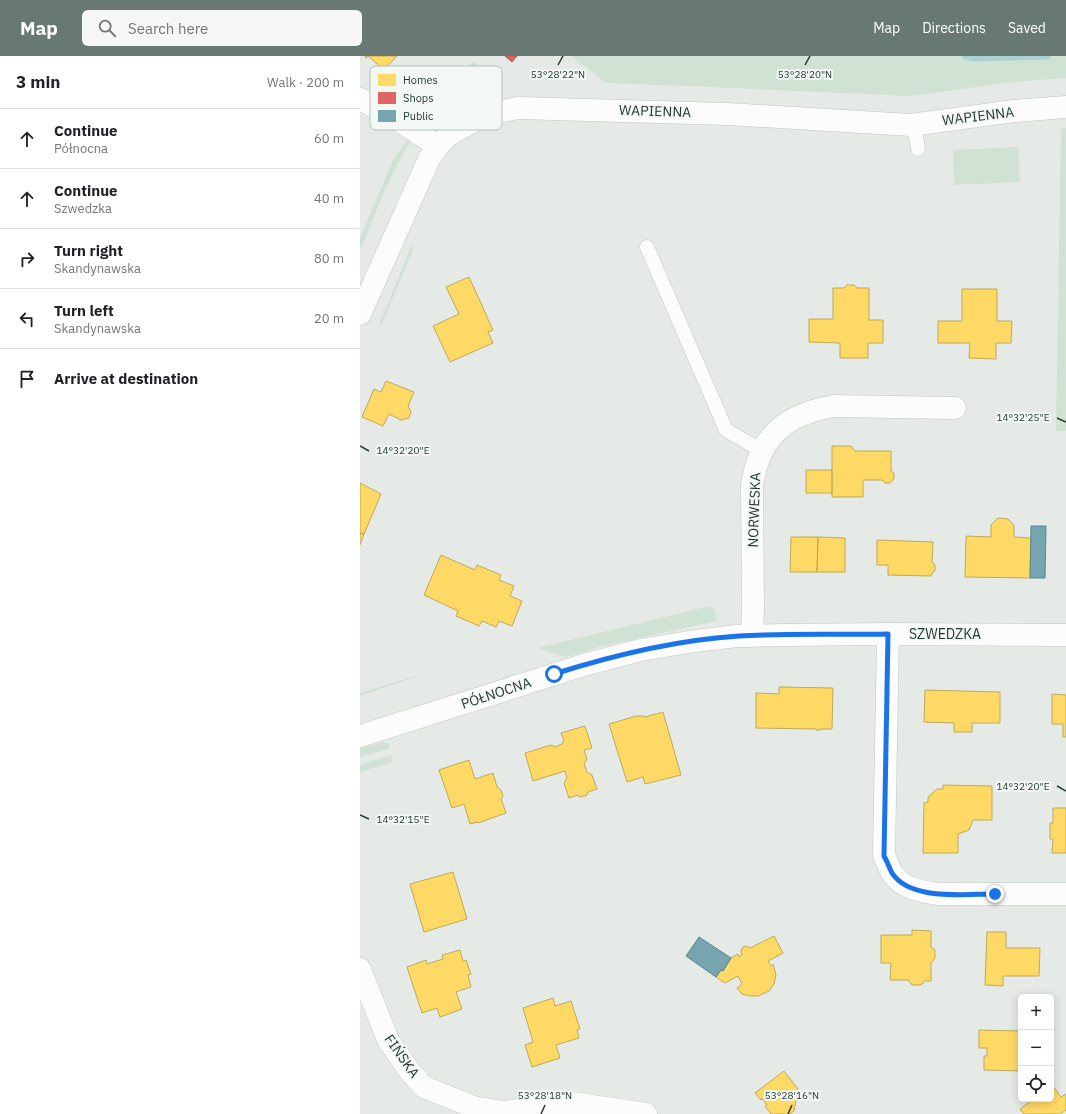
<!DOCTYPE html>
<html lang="en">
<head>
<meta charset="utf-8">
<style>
  :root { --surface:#fff; --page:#f6f6f6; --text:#202124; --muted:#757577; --line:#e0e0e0; --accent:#687872 }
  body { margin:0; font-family:"IBM Plex Sans",sans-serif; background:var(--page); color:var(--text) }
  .controls { position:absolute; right:12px; bottom:12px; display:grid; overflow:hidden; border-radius:6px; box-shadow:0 2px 10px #0003 }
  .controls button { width:36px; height:36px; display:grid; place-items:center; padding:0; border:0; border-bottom:1px solid var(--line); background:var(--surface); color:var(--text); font:20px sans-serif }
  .stop { position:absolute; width:12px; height:12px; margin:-9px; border:3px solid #1a73e8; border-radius:50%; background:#fff }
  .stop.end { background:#1a73e8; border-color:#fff; box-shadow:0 1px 4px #0008 }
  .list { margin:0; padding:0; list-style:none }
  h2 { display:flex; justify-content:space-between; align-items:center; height:52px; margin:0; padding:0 16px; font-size:17px }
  h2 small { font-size:13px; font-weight:400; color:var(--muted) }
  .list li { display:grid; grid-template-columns:26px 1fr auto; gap:12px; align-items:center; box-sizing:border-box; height:60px; padding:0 16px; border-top:1px solid var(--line) }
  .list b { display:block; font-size:15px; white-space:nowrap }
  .list p { margin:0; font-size:13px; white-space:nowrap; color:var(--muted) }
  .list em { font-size:13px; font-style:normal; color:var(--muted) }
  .icon { flex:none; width:22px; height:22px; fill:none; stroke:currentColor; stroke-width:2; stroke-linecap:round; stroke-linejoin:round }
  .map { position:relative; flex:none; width:706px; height:1058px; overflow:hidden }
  header { display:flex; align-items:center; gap:24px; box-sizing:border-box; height:56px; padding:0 20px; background:var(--accent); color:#fff }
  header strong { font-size:19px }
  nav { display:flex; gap:22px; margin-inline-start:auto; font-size:14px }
  .search { width:280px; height:36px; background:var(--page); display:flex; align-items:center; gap:10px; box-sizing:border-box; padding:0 14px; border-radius:6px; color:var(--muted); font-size:15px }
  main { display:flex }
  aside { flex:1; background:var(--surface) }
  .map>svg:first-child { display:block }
  .green { fill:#d0e2d3 }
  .homes { fill:#ffd966; stroke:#bdaa57 }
  .shops { fill:#e06666; stroke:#a85957 }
  .public { fill:#76a5af; stroke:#5d858a }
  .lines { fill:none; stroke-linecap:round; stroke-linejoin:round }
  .stream { stroke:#aad2d4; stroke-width:7 }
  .service-casing { stroke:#c2c7c4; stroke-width:15 }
  .minor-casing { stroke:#c2c7c4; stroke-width:23 }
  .service { stroke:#fbfcfb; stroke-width:14 }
  .minor { stroke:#fbfcfb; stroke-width:22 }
  .route { stroke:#1a73e8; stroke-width:5 }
  .ticks { fill:none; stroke:#243b33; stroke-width:1.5 }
  .labels { text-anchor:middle; stroke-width:4; stroke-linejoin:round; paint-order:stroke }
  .street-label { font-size:14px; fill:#243b33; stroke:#f3f8f5 }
  .key { fill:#f3f8f5; stroke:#b5bfbb; stroke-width:1 }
  .key-label { font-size:11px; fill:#243b33 }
  .ticks-label { font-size:10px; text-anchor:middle; fill:#243b33; stroke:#f3f8f5; stroke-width:4; stroke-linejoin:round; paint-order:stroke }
</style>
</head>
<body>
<header>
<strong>Map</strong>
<div class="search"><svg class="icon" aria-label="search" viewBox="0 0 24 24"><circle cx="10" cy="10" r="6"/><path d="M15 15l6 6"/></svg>Search here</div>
<nav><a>Map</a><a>Directions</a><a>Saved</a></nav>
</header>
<main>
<aside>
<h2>3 min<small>Walk · 200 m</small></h2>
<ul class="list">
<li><svg class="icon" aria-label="ahead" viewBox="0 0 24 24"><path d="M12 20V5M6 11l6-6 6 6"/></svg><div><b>Continue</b><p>Północna</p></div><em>60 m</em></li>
<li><svg class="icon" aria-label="ahead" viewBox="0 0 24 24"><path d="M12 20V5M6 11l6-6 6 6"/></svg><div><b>Continue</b><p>Szwedzka</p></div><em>40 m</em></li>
<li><svg class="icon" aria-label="right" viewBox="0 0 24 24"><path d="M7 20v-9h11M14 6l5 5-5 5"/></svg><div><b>Turn right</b><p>Skandynawska</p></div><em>80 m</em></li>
<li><svg class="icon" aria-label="left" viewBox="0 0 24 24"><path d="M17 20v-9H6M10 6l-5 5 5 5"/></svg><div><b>Turn left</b><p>Skandynawska</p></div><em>20 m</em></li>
<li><svg class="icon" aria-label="arrive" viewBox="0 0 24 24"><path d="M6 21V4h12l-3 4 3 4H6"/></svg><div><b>Arrive at destination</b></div></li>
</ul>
</aside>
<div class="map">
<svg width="706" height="1058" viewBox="0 0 706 1058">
  <rect width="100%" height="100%" fill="#e5eae7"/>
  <!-- green -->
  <path class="green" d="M 211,0 L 706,0 L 706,22 L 654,26 L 550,40 L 326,30 L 246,27 Z
    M 113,5 L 135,24 L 138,29 C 112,36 86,44 67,63 L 63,62 L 80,45 Z
    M 706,72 L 706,375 L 696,375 L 701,73 Z
    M 48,83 L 50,86 C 29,120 15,158 0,195 L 0,182 L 34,102 Z
    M 658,91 L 660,126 L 594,129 L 593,94 Z
    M 51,191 L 54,191 L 21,270 L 20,267 Z
    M 350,550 L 355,554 L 356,565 L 239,591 L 206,601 L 177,592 Z
    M 55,620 L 55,621 L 0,640 L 0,637 Z
    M 23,686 L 29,688 L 30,692 L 0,701 L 0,693 Z
    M 31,699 L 33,706 L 0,716 L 0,709 Z"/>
  <!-- homes -->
  <path class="homes" d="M 5,0 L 37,0 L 24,14 L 8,0 L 6,2 Z
    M 109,221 L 133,274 L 128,276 L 133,287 L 90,306 L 73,270 L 99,258 L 86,231 Z
    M 487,229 L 494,229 L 497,232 L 509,232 L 509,264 L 523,264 L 523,287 L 508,287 L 508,302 L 480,302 L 480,287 L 449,286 L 449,263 L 473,263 L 473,232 L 484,232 Z
    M 602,233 L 637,233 L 637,265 L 652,265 L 651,287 L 636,287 L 636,303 L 609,302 L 610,287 L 578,287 L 578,265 L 602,265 Z
    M 26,325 L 54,336 L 48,350 L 51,356 L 49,362 L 41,364 L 29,358 L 23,370 L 2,361 L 14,333 L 21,336 Z
    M 472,390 L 491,390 L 495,395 L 531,395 L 531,415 L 534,417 L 534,423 L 530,427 L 525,427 L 522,424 L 503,424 L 503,441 L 472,441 Z
    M 446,414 L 472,414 L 472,437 L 446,437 Z
    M 0,427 L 21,438 L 4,478 L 0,477 Z
    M 638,462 L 648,463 L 654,469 L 654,481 L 671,482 L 670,522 L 605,521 L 606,480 L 631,481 L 631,469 Z
    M 0,477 L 4,478 L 0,489 Z
    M 431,481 L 458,481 L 457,516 L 430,516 Z
    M 458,481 L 485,482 L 485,516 L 457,516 Z
    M 517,484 L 573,486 L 572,506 L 575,509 L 575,514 L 572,518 L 571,520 L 528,519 L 528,509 L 517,509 Z
    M 81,499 L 115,514 L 117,509 L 141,519 L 139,524 L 154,530 L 150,540 L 162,545 L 152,570 L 139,565 L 136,571 L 122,565 L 119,570 L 96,560 L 98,555 L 64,539 Z
    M 419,631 L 473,632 L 472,673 L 460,673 L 460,674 L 456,674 L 456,673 L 396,672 L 396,637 L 419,638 Z
    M 565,634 L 640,636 L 640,667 L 612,667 L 612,676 L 594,676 L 594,667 L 564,666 Z
    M 692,638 L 706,639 L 706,681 L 703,681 L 703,668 L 692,668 Z
    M 303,656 L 321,719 L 285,728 L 283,721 L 267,726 L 249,668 L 276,660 L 283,660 L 285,661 Z
    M 225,670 L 232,692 L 224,694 L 227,703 L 224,708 L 227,716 L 232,719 L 237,733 L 228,736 L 227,739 L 220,741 L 218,739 L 209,742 L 204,727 L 207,722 L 205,715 L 173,725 L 165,697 L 191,689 L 195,691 L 202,688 L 204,685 L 201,677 Z
    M 109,704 L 115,723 L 133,717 L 137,731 L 141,734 L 143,740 L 141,743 L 146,757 L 118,767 L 117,766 L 110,768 L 104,748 L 92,752 L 79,714 Z
    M 583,729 L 632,730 L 632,764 L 613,764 L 609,774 L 598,778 L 598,797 L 563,797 L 564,747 L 568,746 L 568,741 L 577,733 L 583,733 Z
    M 693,752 L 706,752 L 706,797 L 692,797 L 693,783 L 690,783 L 690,767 L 693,767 Z
    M 93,816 L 107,863 L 64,876 L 50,828 Z
    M 552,874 L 571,875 L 571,891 L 575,894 L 575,902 L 571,907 L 571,925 L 565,925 L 561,929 L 552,929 L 548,924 L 530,924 L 531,907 L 521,907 L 521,879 L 552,879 Z
    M 627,876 L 646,876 L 646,892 L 680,892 L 679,920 L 643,920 L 643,930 L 625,929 Z
    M 414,880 L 423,897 L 408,905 L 411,910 L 413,908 L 416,919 L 414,928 L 409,935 L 398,940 L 390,940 L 382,938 L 377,932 L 382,928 L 378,920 L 365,927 L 356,921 L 361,914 L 363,915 L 371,902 L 378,898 L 379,901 L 382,899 L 381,895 L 383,891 L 387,890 L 390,892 Z
    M 100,894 L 103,905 L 106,904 L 111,918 L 108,919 L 111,931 L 96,936 L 102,953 L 80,961 L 77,952 L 62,957 L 47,911 L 66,904 L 67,908 L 83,903 L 82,899 Z
    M 193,942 L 195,950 L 211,945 L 220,973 L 217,974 L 219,982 L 196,989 L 200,1002 L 172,1011 L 165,989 L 173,986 L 163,952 Z
    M 619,974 L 661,975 L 661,1015 L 624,1014 L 624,1000 L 627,1000 L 627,992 L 619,992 Z
    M 424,1015 L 438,1033 L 434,1055 L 430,1058 L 411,1058 L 405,1050 L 407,1049 L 402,1042 L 401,1044 L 395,1037 Z
    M 692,1029 L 701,1041 L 706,1038 L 706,1054 L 700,1058 L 664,1058 L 660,1053 L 674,1043 L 691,1043 L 691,1030 Z"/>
  <!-- shops -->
  <path class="shops" d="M 145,0 L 157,0 L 152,6 Z"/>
  <!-- public -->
  <path class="public" d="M 671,470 L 686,470 L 685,522 L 670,522 Z
    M 339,881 L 371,902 L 363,915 L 361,914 L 356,921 L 326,900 Z"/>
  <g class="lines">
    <!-- stream -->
    <path class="stream" d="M 606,0 L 614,2 L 687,0"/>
    <!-- service casing -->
    <g class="service-casing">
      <path id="service" d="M 554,68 L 558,93
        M 287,191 L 366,374 L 402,395"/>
    </g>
    <!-- minor casing -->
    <g class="minor-casing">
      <path id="minor" d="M 0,43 L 35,62 L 78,90
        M 0,258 L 69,103 L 78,90 L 88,80 L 101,72 L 116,64 L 138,56 L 158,52 L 367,58 L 551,69 L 654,55 L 706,51
        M 528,578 L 524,799 C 527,805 529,812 532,817 C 543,833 560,835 577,838 L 706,838
        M 392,580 L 393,551 L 392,430 C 399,380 426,358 474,350 L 595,352
        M 0,680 L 227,608 L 281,594 L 335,585 L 377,580 L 423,579 L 528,578 L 706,579
        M 0,913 L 28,984 L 51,1017 L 64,1031 L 116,1052 L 143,1056 L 212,1047 L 286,1058"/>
    </g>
    <!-- service -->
    <use href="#service" class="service"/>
    <!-- minor -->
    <use href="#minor" class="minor"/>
  </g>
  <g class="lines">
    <!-- route -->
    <path class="route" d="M 194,618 C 254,599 316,584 379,580 C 428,577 478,579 528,578 L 524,800 C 527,805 529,811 532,817 C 550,845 605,838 635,838"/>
  </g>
  <!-- ticks -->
  <path class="ticks" d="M 198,9 L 203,0M 445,9 L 450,0M 697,362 L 706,366M 0,390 L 9,395M 697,730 L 706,735M 0,759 L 9,763M 181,1058 L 185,1049M 428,1058 L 432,1049"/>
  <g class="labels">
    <!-- street labels -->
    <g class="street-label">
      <text transform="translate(295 55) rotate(2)" y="5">WAPIENNA</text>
      <text transform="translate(618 60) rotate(-7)" y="5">WAPIENNA</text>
      <text transform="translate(394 454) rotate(-88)" y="5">NORWESKA</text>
      <text x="585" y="583">SZWEDZKA</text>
      <text transform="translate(136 637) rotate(-18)" y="5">PÓŁNOCNA</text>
      <text transform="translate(42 1000) rotate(55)" y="5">FIŃSKA</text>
    </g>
  </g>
  <!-- legend -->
  <rect x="10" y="10" width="132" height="64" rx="6" class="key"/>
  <rect x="18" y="18" width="18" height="12" fill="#ffd966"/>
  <rect x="18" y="36" width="18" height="12" fill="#e06666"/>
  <rect x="18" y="54" width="18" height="12" fill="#76a5af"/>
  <g class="key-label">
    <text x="43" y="28">Homes</text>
    <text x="43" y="46">Shops</text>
    <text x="43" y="64">Public</text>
  </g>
  <g class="ticks-label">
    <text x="198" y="22">53°28'22"N</text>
    <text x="445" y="22">53°28'20"N</text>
    <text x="663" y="365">14°32'25"E</text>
    <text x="43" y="398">14°32'20"E</text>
    <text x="663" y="734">14°32'20"E</text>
    <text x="43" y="767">14°32'15"E</text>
    <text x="185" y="1043">53°28'18"N</text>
    <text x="432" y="1043">53°28'16"N</text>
  </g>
</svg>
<div class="controls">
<button>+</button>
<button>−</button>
<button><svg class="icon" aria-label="locate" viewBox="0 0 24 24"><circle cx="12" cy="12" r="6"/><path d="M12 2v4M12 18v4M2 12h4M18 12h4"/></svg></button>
</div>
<div class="stop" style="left:194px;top:618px"></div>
<div class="stop end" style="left:635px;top:838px"></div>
</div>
</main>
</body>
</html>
